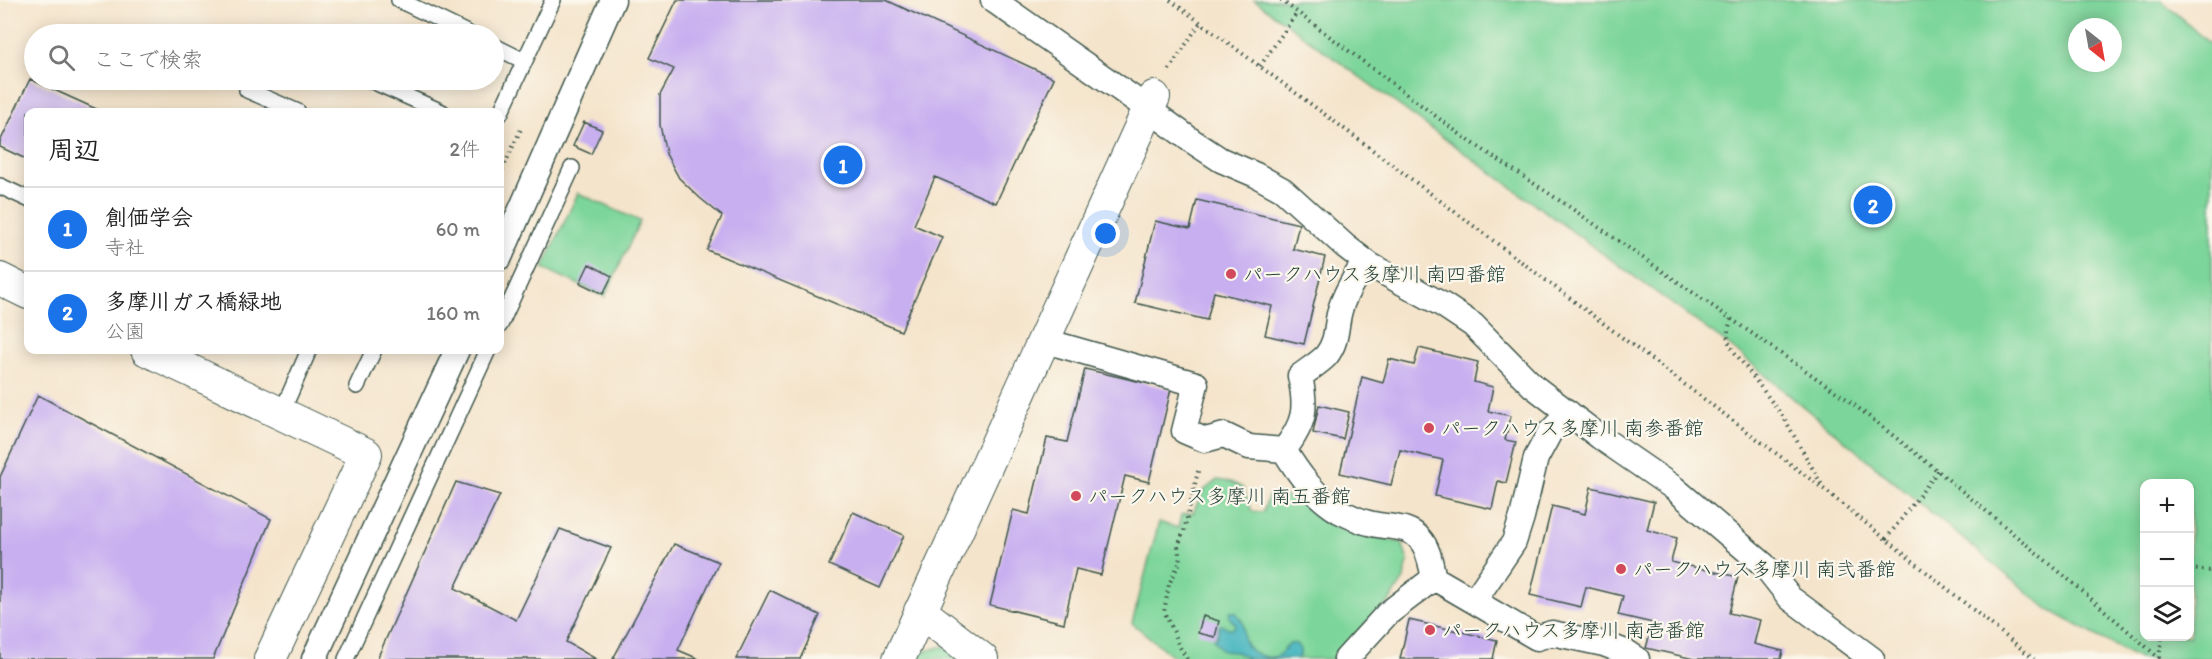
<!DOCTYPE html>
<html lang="ja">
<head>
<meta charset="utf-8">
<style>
  :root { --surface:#fff; --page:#f6f6f6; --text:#222; --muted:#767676; --line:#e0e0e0; --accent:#1a73e8 }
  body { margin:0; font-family:Itim,"Klee One",sans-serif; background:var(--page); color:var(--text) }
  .controls { position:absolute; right:18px; bottom:18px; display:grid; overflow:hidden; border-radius:12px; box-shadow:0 3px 15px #0003 }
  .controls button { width:54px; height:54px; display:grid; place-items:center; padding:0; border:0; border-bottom:2px solid var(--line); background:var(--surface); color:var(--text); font:30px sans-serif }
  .compass { position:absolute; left:2068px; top:18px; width:54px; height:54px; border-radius:50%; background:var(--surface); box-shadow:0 3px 15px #0003; rotate:149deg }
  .you { position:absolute; left:1106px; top:234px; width:21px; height:21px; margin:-15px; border:4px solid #fff; border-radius:50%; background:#1a73e8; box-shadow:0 0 0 9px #1a73e833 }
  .badge { display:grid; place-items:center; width:39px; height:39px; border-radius:50%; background:var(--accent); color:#fff; font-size:20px; font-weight:700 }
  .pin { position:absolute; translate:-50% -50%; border:3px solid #fff; box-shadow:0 2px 6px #0006 }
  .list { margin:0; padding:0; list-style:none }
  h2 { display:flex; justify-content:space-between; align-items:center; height:78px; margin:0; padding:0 24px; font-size:26px }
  h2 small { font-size:20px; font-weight:400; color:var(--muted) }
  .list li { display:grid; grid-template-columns:39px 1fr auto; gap:18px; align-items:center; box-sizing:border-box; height:84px; padding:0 24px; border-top:2px solid var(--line) }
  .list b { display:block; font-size:22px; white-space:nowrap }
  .list p { margin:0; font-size:20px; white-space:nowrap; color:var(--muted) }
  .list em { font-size:20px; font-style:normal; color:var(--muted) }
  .icon { flex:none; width:33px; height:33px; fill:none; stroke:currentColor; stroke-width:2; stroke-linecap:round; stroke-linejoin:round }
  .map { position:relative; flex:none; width:2212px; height:659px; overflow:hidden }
  .search { position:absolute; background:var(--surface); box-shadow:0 3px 15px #0003; left:24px; top:24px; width:480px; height:66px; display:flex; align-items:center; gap:15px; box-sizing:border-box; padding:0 21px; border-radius:33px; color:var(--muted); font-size:22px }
  .panel { position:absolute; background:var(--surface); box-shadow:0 3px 15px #0003; left:24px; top:108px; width:480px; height:246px; border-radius:12px }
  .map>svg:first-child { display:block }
  .green { fill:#7cd59a; stroke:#4e8967; stroke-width:1.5; fill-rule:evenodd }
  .water { fill:#47b6bf; stroke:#337a7a; stroke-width:1.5 }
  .building { fill:#c8aff0 }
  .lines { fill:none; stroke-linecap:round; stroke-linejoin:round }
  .service-casing { stroke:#3f564b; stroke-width:18 }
  .pedestrian-casing { stroke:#3f564b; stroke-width:27 }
  .minor-casing { stroke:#3f564b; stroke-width:34 }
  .path { stroke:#3f564b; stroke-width:4; stroke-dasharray:1.5 4.5; stroke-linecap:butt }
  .service { stroke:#fff; stroke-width:15 }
  .pedestrian { stroke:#fff; stroke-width:24 }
  .minor { stroke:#fff; stroke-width:32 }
  .poi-dot { fill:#d1495b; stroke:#fbf7ec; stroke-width:2 }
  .labels { text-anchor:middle; stroke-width:4.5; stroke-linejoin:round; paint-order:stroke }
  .poi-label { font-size:20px; fill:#1f3d34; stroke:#fbf7ec; text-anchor:start }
</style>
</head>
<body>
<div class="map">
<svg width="2212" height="659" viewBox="0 0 2212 659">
  <rect width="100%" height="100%" fill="#fbf7ec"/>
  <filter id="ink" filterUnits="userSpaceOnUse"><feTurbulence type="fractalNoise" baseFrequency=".0167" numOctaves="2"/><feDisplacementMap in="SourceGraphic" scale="12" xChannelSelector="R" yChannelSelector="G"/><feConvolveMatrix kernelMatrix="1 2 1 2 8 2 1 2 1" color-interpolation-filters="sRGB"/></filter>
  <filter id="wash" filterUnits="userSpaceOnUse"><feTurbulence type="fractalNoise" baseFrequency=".008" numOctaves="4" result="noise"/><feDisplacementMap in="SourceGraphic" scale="24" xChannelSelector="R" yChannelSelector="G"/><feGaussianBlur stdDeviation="1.35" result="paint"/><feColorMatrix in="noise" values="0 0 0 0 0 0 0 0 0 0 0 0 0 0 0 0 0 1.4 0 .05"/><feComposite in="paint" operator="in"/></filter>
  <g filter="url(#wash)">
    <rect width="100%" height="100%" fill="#f4e4cb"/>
    <!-- green -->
    <path class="green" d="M 1254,0 L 2161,0 L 2212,46 L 2212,659 L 2139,659 L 2049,610 L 1730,346 ZM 2077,27 L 2113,27 L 2113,63 L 2077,63 ZM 2144,484 L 2190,484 L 2190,636 L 2144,636 Z
      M 578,193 L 640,221 L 605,297 L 543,268 Z
      M 1217,480 L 1231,482 L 1243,488 L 1252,511 L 1263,512 L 1269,494 L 1278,494 L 1311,504 C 1324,535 1373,534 1402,543 L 1408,561 L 1404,579 L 1389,602 L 1366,623 L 1333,659 L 1176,659 L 1132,623 L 1159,522 L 1178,528 L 1181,515 L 1193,513 L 1203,491 Z
      M 944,646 L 962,659 L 915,659 L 917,653 Z"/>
    <!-- water -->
    <path class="water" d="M 1230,612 L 1236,612 C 1238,616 1242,620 1243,624 C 1244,629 1243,634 1244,639 C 1247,651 1262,659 1274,657 C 1286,655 1282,641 1296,644 L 1300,649 L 1300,656 L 1296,659 L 1248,659 L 1237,652 L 1222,651 L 1213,639 L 1216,638 L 1220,625 L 1232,629 L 1236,625 L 1229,617 Z"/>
    <g id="blocks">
      <!-- building -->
      <path class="building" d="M 677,0 L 886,0 L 1054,78 L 996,203 L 935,177 L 914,225 L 942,237 L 901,331 L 707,250 L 722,216 L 700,198 L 679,178 L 666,154 L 660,125 L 660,95 L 674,69 L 649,58 Z
        M 30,79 L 103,112 L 28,112 L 28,160 L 0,147 L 0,142 Z
        M 584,122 L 602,130 L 591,154 L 573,146 Z
        M 1197,200 L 1299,224 L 1293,249 L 1325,257 L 1304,344 L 1265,335 L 1272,306 L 1214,292 L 1207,320 L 1135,303 L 1155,221 L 1190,229 Z
        M 589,264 L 612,276 L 603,294 L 580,283 Z
        M 1419,348 L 1478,362 L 1474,382 L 1493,387 L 1488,411 L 1511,416 L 1505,440 L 1516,442 L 1506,483 L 1498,481 L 1492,509 L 1435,496 L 1443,460 L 1400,450 L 1391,485 L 1340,473 L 1362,377 L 1383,383 L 1389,359 L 1414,365 Z
        M 1085,369 L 1171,389 L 1149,482 L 1125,476 L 1101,575 L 1076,569 L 1064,623 L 990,605 L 1013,510 L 1029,514 L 1047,438 L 1067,442 Z
        M 38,395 L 271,519 L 213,659 L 0,659 L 0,477 Z
        M 1319,405 L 1349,412 L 1343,439 L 1313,433 Z
        M 456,482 L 500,495 L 455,588 L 516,620 L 560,529 L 611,548 L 566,642 L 596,659 L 377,659 Z
        M 1591,487 L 1654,502 L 1647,530 L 1677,538 L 1671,562 L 1738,577 L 1729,613 L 1760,620 L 1754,644 L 1783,651 L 1781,659 L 1694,659 L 1646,648 L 1653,623 L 1618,615 L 1623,596 L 1586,587 L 1581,607 L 1530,595 L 1552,506 L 1585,514 Z
        M 853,512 L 904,535 L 880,588 L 829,565 Z
        M 674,544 L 719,562 L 678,650 L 699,659 L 613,659 Z
        M 770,590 L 820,615 L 800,659 L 736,659 Z
        M 1203,616 L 1219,621 L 1215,637 L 1198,633 Z
        M 1409,620 L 1497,640 L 1493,659 L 1400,659 Z"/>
    </g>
  </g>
  <g filter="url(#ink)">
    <use href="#blocks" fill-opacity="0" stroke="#3f564b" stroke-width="1.5"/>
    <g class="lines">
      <!-- service casing -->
      <g class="service-casing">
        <path id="service" d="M 399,0 L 469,34
          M 267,32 L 271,34
          M 494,46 L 524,61
          M 370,80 L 442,112
          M 247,90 L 298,112
          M 500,114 L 553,0
          M 0,186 L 28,199
          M 500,325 L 572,168
          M 357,386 L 374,350
          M 281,414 L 309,350
          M 346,659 L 488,350"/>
      </g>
      <!-- pedestrian casing -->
      <g class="pedestrian-casing">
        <path id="pedestrian" d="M 993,0 L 1147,108 L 1192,141 L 1221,160 L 1256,175 L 1283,190 L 1345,246 L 1370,265 L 1443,305 L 1473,325 L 1533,386 L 1600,437 L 1674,488 L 1764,565 L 1790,598 L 1872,659
          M 500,257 L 613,0
          M 1042,340 L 1196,384 L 1184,431 L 1205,440 L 1224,435 L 1249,447 L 1284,450 C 1298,473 1315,497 1339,511 C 1349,516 1362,522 1373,524 C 1390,528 1408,525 1420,539 C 1429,549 1431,566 1434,578
          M 1284,450 C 1305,423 1307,409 1300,376 C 1308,370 1319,363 1326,356 C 1339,340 1335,324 1341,307 C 1346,291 1356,276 1365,261
          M 1474,601 L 1514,542 L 1522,517 L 1536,458 L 1550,432 L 1569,413
          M 314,659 L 457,350
          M 1346,659 L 1387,614 L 1434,578 L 1537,638 L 1552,633 L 1604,644 L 1628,653 L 1637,659"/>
      </g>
      <!-- minor casing -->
      <g class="minor-casing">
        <path id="minor" d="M 0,279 L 28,293
          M 147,350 L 366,454 L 270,659
          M 920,611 L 982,659
          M 899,659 L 1154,97"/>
      </g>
      <!-- path -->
      <path class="path" d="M 1170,0 L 1358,139 L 1825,490 L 2034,659
        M 1281,0 L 1465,138 L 1571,208 L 1848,400 L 1938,471 L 2080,589 L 2160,659
        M 1260,66 L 1297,13
        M 1169,70 L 1200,23
        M 500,175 L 521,129
        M 1731,319 L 1727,335 L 1730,346 L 1784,418 L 1823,487
        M 1886,539 L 1938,471
        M 2190,569 L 2212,571
        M 2159,658 L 2162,636
        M 1187,659 L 1178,644 L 1175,634 L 1164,612 L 1169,584 L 1180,562 L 1178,546 L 1184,531 L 1199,467"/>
      <!-- service -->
      <use href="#service" class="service"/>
      <!-- pedestrian -->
      <use href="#pedestrian" class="pedestrian"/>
      <!-- minor -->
      <use href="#minor" class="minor"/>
    </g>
  </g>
  <!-- markers -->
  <g class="poi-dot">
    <circle cx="1231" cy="274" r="6"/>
    <circle cx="1429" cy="428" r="6"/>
    <circle cx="1076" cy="496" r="6"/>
    <circle cx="1621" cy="569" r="6"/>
    <circle cx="1430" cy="630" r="6"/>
  </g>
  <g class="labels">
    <!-- poi labels -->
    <g class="poi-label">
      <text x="1243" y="281">パークハウス多摩川 南四番館</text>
      <text x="1441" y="435">パークハウス多摩川 南参番館</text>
      <text x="1088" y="503">パークハウス多摩川 南五番館</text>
      <text x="1633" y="576">パークハウス多摩川 南弐番館</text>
      <text x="1442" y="637">パークハウス多摩川 南壱番館</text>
    </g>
  </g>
</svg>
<div class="controls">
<button>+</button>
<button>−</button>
<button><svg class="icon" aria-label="layers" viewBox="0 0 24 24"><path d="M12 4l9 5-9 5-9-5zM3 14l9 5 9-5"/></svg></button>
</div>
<svg class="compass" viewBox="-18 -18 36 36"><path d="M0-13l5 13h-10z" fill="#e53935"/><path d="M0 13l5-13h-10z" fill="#767676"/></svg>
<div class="you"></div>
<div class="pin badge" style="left:843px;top:165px">1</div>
<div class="pin badge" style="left:1873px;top:205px">2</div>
<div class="search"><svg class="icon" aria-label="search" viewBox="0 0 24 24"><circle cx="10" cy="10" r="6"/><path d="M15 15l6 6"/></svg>ここで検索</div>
<section class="panel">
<h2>周辺<small>2件</small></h2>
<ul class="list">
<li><span class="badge">1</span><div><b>創価学会</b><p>寺社</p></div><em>60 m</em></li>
<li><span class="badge">2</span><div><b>多摩川ガス橋緑地</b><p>公園</p></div><em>160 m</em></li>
</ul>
</section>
</div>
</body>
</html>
